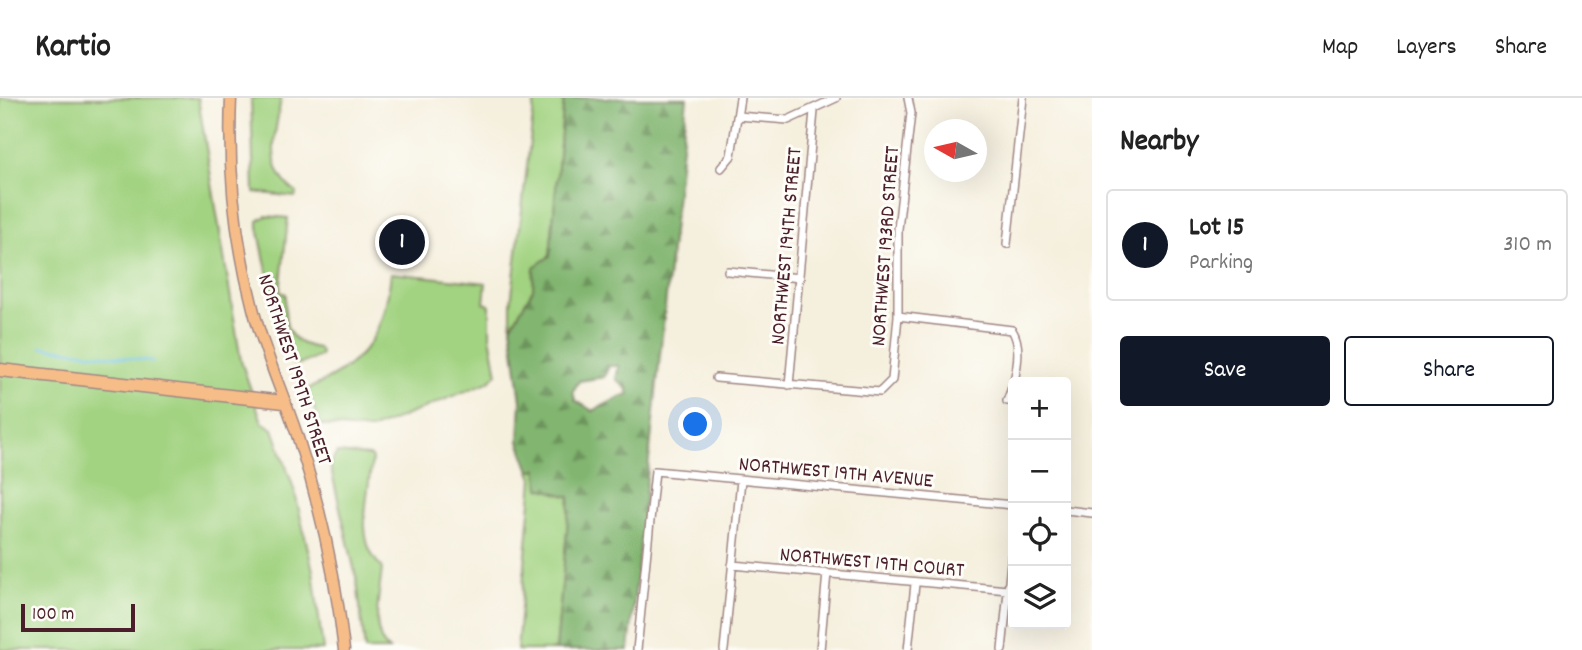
<!DOCTYPE html>
<html lang="en">
<head>
<meta charset="utf-8">
<style>
  :root { --surface:#fff; --page:#f2f2f2; --text:#222; --muted:#767676; --line:#e0e0e0; --accent:#111827 }
  body { margin:0; font-family:Dekko,sans-serif; background:var(--page); color:var(--text) }
  .controls { position:absolute; right:21px; bottom:21px; display:grid; overflow:hidden; border-radius:7px; box-shadow:0 7px 28px #0002 }
  .controls button { width:63px; height:63px; display:grid; place-items:center; padding:0; border:0; border-bottom:2px solid var(--line); background:var(--surface); color:var(--text); font:35px sans-serif }
  .compass { position:absolute; left:924px; top:21px; width:63px; height:63px; border-radius:50%; background:var(--surface); box-shadow:0 7px 28px #0002; rotate:278deg }
  .scale { position:absolute; left:21px; bottom:18px; width:114px; box-sizing:border-box; padding-left:7px; border:4px solid #4a1f2b; border-top:0; font-size:19px; line-height:24px; white-space:nowrap; color:#4a1f2b; -webkit-text-stroke:5px #fdfcf7; paint-order:stroke }
  .you { position:absolute; left:696px; top:327px; width:24px; height:24px; margin:-18px; border:5px solid #fff; border-radius:50%; background:#1a73e8; box-shadow:0 0 0 10px #1a73e833 }
  .badge { display:grid; place-items:center; width:46px; height:46px; border-radius:50%; background:var(--accent); color:#fff; font-size:23px; font-weight:700 }
  .pin { position:absolute; translate:-50% -50%; border:4px solid #fff; box-shadow:0 2px 7px #0006 }
  .list { margin:0; padding:0; list-style:none }
  h2 { display:flex; justify-content:space-between; align-items:center; height:91px; margin:0; padding:0 28px; font-size:30px }
  h2 small { font-size:23px; font-weight:400; color:var(--muted) }
  .list li { display:grid; grid-template-columns:46px 1fr auto; gap:21px; align-items:center; box-sizing:border-box; height:112px; margin:0 14px 14px; padding:0 14px; border:2px solid var(--line); border-radius:7px }
  .list b { display:block; font-size:26px; white-space:nowrap }
  .list p { margin:0; font-size:23px; white-space:nowrap; color:var(--muted) }
  .list em { font-size:23px; font-style:normal; color:var(--muted) }
  .actions { display:flex; gap:14px; padding:21px 28px }
  .actions a { flex:1; padding:16px 0; border:2px solid var(--accent); border-radius:7px; text-align:center; font-size:24px; color:var(--accent) }
  .actions .main { background:var(--accent); color:#fff }
  .icon { flex:none; width:38px; height:38px; fill:none; stroke:currentColor; stroke-width:2; stroke-linecap:round; stroke-linejoin:round }
  .map { position:relative; flex:none; width:1092px; height:552px; overflow:hidden }
  header { display:flex; align-items:center; gap:42px; box-sizing:border-box; height:98px; padding:0 35px; background:var(--surface); border-bottom:2px solid var(--line) }
  header strong { font-size:33px }
  nav { display:flex; gap:38px; margin-inline-start:auto; font-size:24px }
  main { display:flex }
  aside { flex:1; background:var(--surface) }
  .map>svg:first-child { display:block }
  .grass { fill:#a2d381; stroke:#767956; stroke-width:2 }
  .forest { fill:url(#forest-firs); stroke:#666a4d; stroke-width:2; fill-rule:evenodd }
  .lines { fill:none; stroke-linecap:round; stroke-linejoin:round }
  .stream { stroke:#6cc1e9; stroke-width:2.5 }
  .minor-casing { stroke:#a08784; stroke-width:10 }
  .primary-casing { stroke:#a08784; stroke-width:13 }
  .motorway-casing { stroke:#a08784; stroke-width:15 }
  .minor { stroke:#fff; stroke-width:7 }
  .primary { stroke:#f7bd88; stroke-width:10 }
  .motorway { stroke:#f7bd88; stroke-width:12 }
  .labels { text-anchor:middle; stroke-width:6; stroke-linejoin:round; paint-order:stroke }
  .street-label { font-size:21px; fill:#4a1f2b; stroke:#fdfcf7 }
</style>
</head>
<body>
<header>
<strong>Kartio</strong>
<nav><a>Map</a><a>Layers</a><a>Share</a></nav>
</header>
<main>
<div class="map">
<svg width="1092" height="552" viewBox="0 0 1092 552">
  <defs>
    <pattern id="forest-firs" width="22" height="20" patternUnits="userSpaceOnUse" patternTransform="scale(1.75)"><rect width="22" height="20" fill="#81b56f"/><path d="M5 1l3.5 6h-7zM16 11l3.5 6h-7z" fill="#6c935b"/></pattern>
  </defs>
  <rect width="100%" height="100%" fill="#fdfcf7"/>
  <filter id="ink" filterUnits="userSpaceOnUse"><feTurbulence type="fractalNoise" baseFrequency=".0143" numOctaves="2"/><feDisplacementMap in="SourceGraphic" scale="14" xChannelSelector="R" yChannelSelector="G"/><feConvolveMatrix kernelMatrix="1 2 1 2 8 2 1 2 1" color-interpolation-filters="sRGB"/></filter>
  <filter id="wash" filterUnits="userSpaceOnUse"><feTurbulence type="fractalNoise" baseFrequency=".00686" numOctaves="4" result="noise"/><feDisplacementMap in="SourceGraphic" scale="28" xChannelSelector="R" yChannelSelector="G"/><feGaussianBlur stdDeviation="1.57" result="paint"/><feColorMatrix in="noise" values="0 0 0 0 0 0 0 0 0 0 0 0 0 0 0 0 0 1.4 0 .05"/><feComposite in="paint" operator="in"/></filter>
  <g filter="url(#wash)">
    <rect width="100%" height="100%" fill="#f5efdd"/>
    <!-- grass -->
    <path class="grass" d="M 0,0 L 198,0 L 241,263 L 262,324 L 273,331 L 294,391 L 313,473 L 323,552 L 0,552 Z
      M 251,0 L 281,0 C 276,36 262,71 297,95 L 295,99 L 254,94 Z
      M 535,0 L 564,0 L 550,158 L 534,169 L 533,191 L 511,229 L 511,205 Z
      M 266,118 L 288,120 L 280,194 L 286,196 C 283,225 285,245 318,250 L 321,254 L 320,258 L 301,266 L 293,266 L 271,192 L 258,129 L 258,123 Z
      M 391,175 L 486,185 L 484,205 L 490,207 L 490,238 L 497,276 L 488,284 L 370,332 L 321,327 L 306,292 C 365,266 384,238 391,175 Z
      M 337,355 L 370,358 L 372,361 C 369,395 353,444 382,469 C 381,492 368,535 389,552 L 365,552 L 357,483 L 330,367 Z
      M 537,370 L 570,399 L 556,552 L 517,552 L 533,381 L 530,373 Z"/>
    <!-- forest -->
    <path class="forest" d="M 564,0 L 687,0 L 629,552 L 556,552 L 570,399 L 540,390 L 537,371 L 530,373 L 519,343 L 521,303 L 511,229 L 533,191 L 534,169 L 550,158 ZM 609,268 L 619,268 L 616,281 L 627,291 L 629,298 L 622,298 L 593,313 L 575,302 L 573,293 L 579,283 L 604,279 Z"/>
    <g class="lines">
      <!-- stream -->
      <path class="stream" d="M 41,249 L 153,263"/>
    </g>
  </g>
  <g filter="url(#ink)">
    <g class="lines">
      <!-- minor casing -->
      <g class="minor-casing">
        <path id="minor" d="M 738,18 L 788,22 L 836,0
          M 721,70 L 731,58 L 740,0
          M 1007,146 L 1023,0
          M 728,173 L 800,180
          M 898,218 L 1012,232 C 1024,250 1015,284 1007,303
          M 716,280 L 880,294 L 892,282 L 898,218 L 898,131 L 911,15 L 908,0
          M 789,287 L 814,13
          M 1066,412 L 1092,415
          M 732,467 L 1008,492
          M 637,552 L 655,373 L 1013,407
          M 724,552 L 741,382
          M 820,552 L 827,475
          M 908,552 L 915,486
          M 1002,552 L 1013,445"/>
      </g>
      <!-- primary casing -->
      <g class="primary-casing">
        <path id="primary" d="M 231,0 C 228,70 235,142 253,210 C 264,255 284,297 298,340 C 321,410 336,479 344,552"/>
      </g>
      <!-- motorway casing -->
      <g class="motorway-casing">
        <path id="motorway" d="M 0,272 L 284,304"/>
      </g>
      <!-- minor -->
      <use href="#minor" class="minor"/>
      <!-- primary -->
      <use href="#primary" class="primary"/>
      <!-- motorway -->
      <use href="#motorway" class="motorway"/>
    </g>
  </g>
  <g class="labels">
    <!-- street labels -->
    <g class="street-label">
      <text transform="translate(785 148) rotate(-85)" y="7">NORTHWEST 194TH STREET</text>
      <text transform="translate(884 148) rotate(-86)" y="7">NORTHWEST 193RD STREET</text>
      <text transform="translate(296 271) rotate(72)" y="7">NORTHWEST 199TH STREET</text>
      <text transform="translate(836 373) rotate(5)" y="7">NORTHWEST 19TH AVENUE</text>
      <text transform="translate(872 463) rotate(5)" y="7">NORTHWEST 19TH COURT</text>
    </g>
  </g>
</svg>
<div class="controls">
<button>+</button>
<button>−</button>
<button><svg class="icon" aria-label="locate" viewBox="0 0 24 24"><circle cx="12" cy="12" r="6"/><path d="M12 2v4M12 18v4M2 12h4M18 12h4"/></svg></button>
<button><svg class="icon" aria-label="layers" viewBox="0 0 24 24"><path d="M12 4l9 5-9 5-9-5zM3 14l9 5 9-5"/></svg></button>
</div>
<svg class="compass" viewBox="-18 -18 36 36"><path d="M0-13l5 13h-10z" fill="#e53935"/><path d="M0 13l5-13h-10z" fill="#767676"/></svg>
<div class="scale">100 m</div>
<div class="you"></div>
<div class="pin badge" style="left:402px;top:144px">1</div>
</div>
<aside>
<h2>Nearby<small></small></h2>
<ul class="list">
<li><span class="badge">1</span><div><b>Lot 15</b><p>Parking</p></div><em>310 m</em></li>
</ul>
<div class="actions"><a class="main">Save</a><a>Share</a></div>
</aside>
</main>
</body>
</html>
